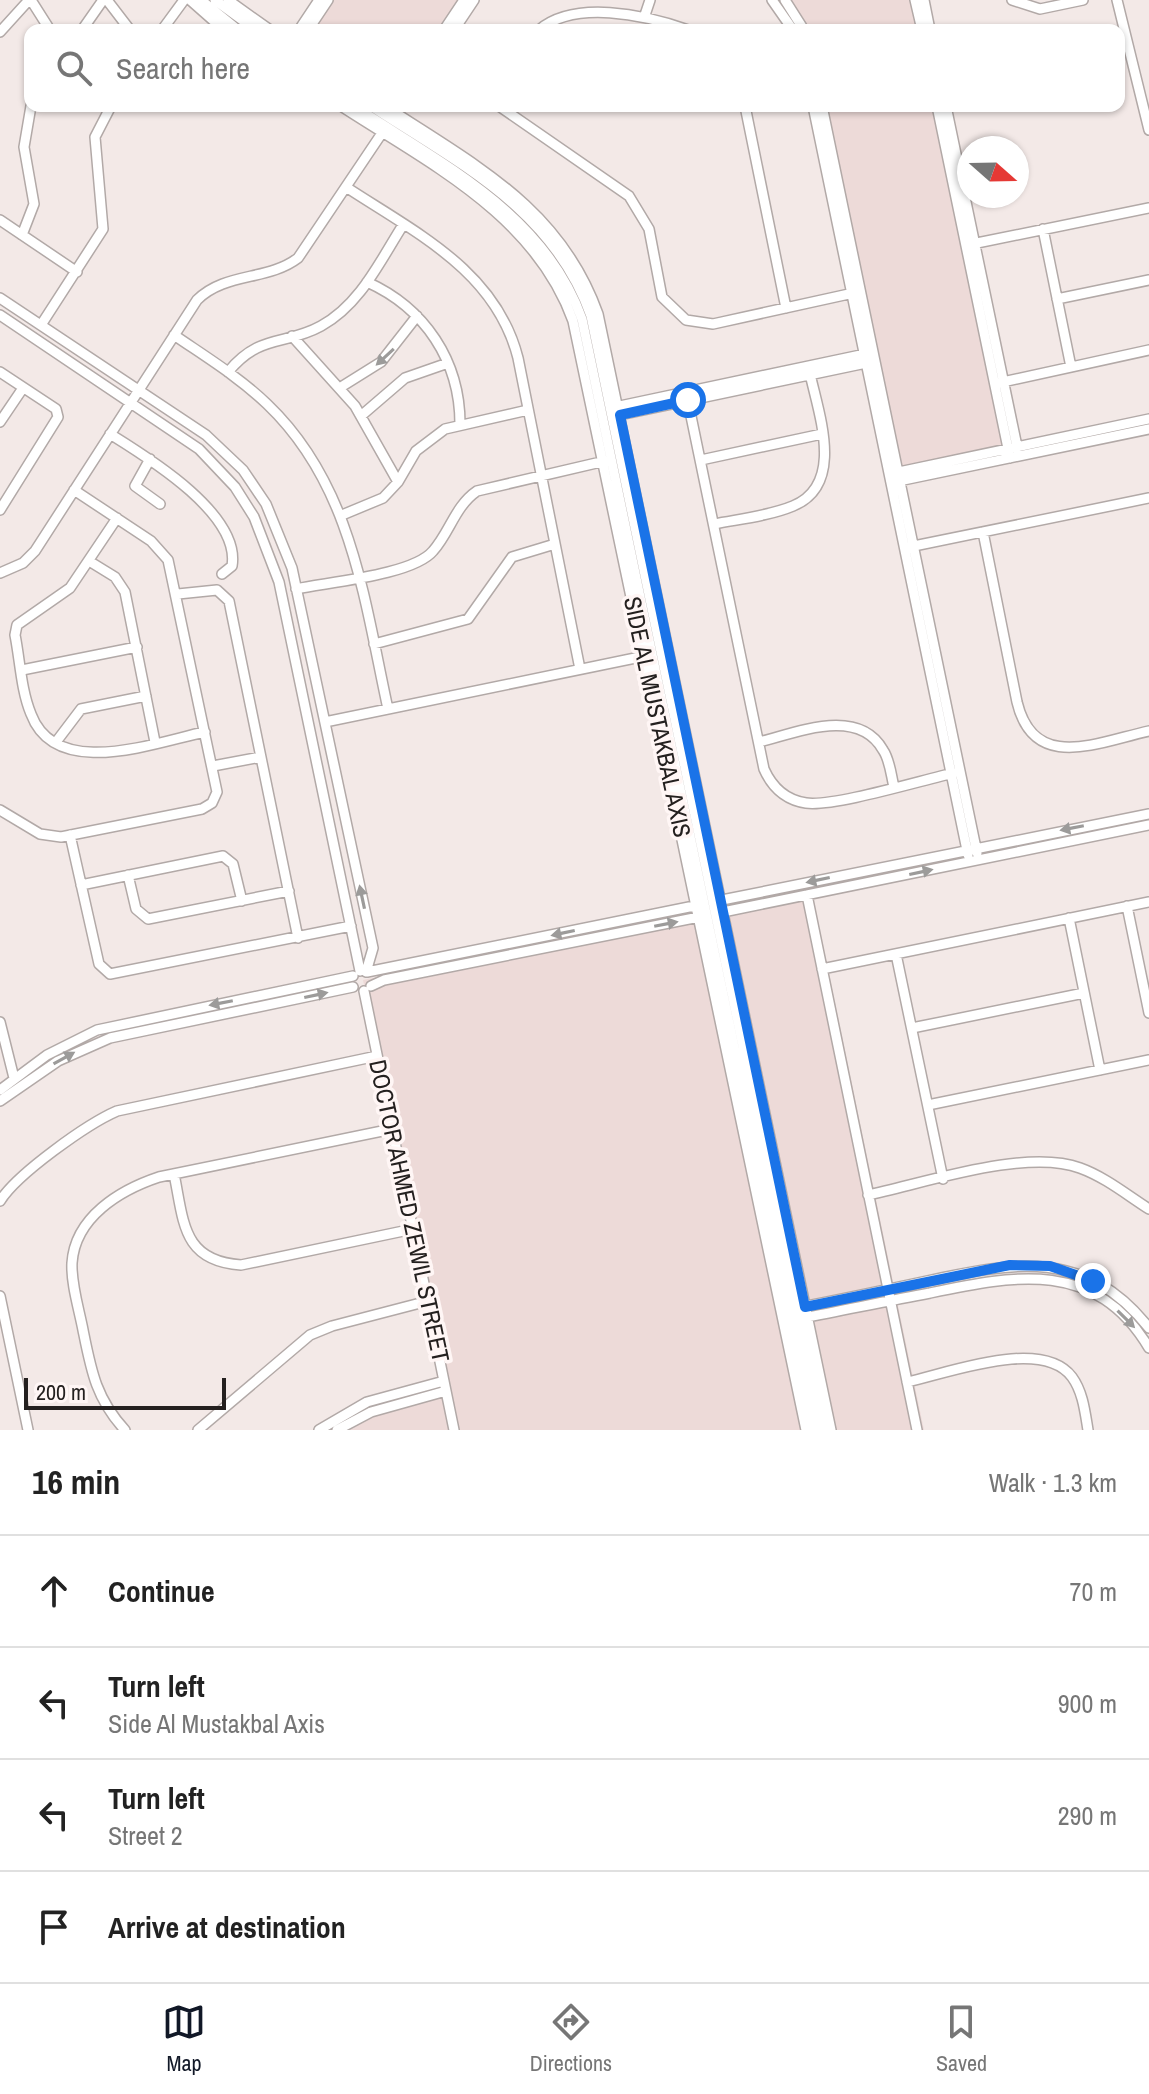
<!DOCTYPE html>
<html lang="en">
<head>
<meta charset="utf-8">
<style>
  :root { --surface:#fff; --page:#f2f2f2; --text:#222; --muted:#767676; --line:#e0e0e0; --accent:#111827 }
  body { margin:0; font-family:"Archivo Narrow",sans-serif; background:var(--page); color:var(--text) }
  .compass { position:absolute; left:957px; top:136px; width:72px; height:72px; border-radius:50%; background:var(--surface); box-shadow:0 2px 6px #0004; rotate:110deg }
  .scale { position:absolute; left:24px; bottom:20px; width:202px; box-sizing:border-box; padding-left:8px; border:4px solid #24201f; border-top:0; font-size:22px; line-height:28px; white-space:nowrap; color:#24201f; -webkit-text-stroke:6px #fff6f5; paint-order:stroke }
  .stop { position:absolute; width:24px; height:24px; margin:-18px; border:6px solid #1a73e8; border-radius:50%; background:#fff }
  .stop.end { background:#1a73e8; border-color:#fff; box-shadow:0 2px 8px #0008 }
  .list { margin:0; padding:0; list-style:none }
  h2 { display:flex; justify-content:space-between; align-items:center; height:104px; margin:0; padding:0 32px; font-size:34px }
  h2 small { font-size:26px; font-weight:400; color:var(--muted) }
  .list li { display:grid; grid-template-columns:52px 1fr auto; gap:24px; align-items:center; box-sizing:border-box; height:112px; padding:0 32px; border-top:2px solid var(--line) }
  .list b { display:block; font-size:30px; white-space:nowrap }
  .list p { margin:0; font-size:26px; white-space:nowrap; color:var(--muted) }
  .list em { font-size:26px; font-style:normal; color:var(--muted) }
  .icon { flex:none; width:44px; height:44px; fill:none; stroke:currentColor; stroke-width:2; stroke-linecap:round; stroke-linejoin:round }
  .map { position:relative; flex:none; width:1149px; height:1430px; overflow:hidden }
  .search { position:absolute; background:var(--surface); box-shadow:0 2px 6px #0004; left:24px; right:24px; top:24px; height:88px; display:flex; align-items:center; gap:20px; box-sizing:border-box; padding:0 28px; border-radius:16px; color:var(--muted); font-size:30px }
  .sheet { height:552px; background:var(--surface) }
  nav { display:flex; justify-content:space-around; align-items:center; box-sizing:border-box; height:112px; border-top:2px solid var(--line); background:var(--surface); font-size:22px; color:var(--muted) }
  nav a { display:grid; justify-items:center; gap:4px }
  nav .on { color:var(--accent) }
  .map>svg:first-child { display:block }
  .built { fill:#eddad8 }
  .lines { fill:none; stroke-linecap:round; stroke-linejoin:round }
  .minor-casing { stroke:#b2a9a7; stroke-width:12 }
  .minor { stroke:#fff; stroke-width:9 }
  .oneway { fill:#9c9b9a }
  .route { stroke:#1a73e8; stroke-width:10 }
  .labels { text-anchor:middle; stroke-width:7; stroke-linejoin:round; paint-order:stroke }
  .street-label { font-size:24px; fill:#24201f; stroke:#fff6f5 }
</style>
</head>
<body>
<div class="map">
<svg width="1149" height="1430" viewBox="0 0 1149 1430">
  <rect width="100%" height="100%" fill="#f3e9e7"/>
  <!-- built -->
  <path class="built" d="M 323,0 L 469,0 L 450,30 L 303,30 Z
    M 780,0 L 920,0 L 926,30 L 799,30 Z
    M 818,106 L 942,106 L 1014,452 L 894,477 Z
    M 811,888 L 924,1430 L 327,1430 L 357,1412 L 450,1385 L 363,980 Z"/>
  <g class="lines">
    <!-- minor casing -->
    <g class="minor-casing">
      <path id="minor" d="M 31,0 L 50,30
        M 107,0 L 130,30
        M 190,0 L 224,30
        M 201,0 L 238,30
        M 215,0 L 256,30
        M 228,0 L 270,30
        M 772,0 L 793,30
        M 785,0 L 804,30
        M 915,0 L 922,30
        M 924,0 L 930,30
        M 1012,0 L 1040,9 L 1083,0
        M 1117,0 L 1149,130
        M 645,15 L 650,0
        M 82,30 L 103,0
        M 162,30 L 184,0
        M 299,30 L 319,0
        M 308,30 L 328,0
        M 444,30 L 464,0
        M 454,30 L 474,0
        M 539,30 C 574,0 643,14 688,30
        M 0,32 L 29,0
        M 341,106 C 430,164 535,215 573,321 L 806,1430
        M 354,106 C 443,165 544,213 582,319 L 814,1430
        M 371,106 C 461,165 553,209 591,316 L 823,1430
        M 385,106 C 474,165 560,207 598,314 L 831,1430
        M 499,106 L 629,196 L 649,229 L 662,297 L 686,320 L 713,324 L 858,292
        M 745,106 L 786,308
        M 813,106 L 968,855
        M 822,106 L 977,853
        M 937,106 L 1010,458
        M 946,106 L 1019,456
        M 346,187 C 416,233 496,271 518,358 L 580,669
        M 0,220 L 77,272
        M 1043,229 L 1071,367
        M 22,235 L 34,204 L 24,147 L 31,106
        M 972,244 L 1149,208
        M 367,282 C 425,308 460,361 460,424
        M 0,298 L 206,435 L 243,470 L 266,504 L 292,568 L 373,948 L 366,972
        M 1057,299 L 1149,280
        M 0,315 L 199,449 L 235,487 L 254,517 L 279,582 L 360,971
        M 41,325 L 103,229 L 95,137 L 111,106
        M 174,335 C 206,357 239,377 267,404 C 352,485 364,599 388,709
        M 292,336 L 355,406 L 398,482
        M 0,372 L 56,409 L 58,417 L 0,510
        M 228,372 C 260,333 285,346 321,326 C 360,305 380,261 403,225
        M 998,383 L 1149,350
        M 341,387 L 381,362 L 417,316
        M 686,392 L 764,769 C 772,787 786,800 806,803 C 834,807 922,780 954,773
        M 615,407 L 870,353
        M 362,415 L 405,378 L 448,363
        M 615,416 L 871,362
        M 0,422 L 23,388
        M 110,434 C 147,457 241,514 232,566 L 222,574
        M 150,459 L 135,486 L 160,504
        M 701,460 L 822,434
        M 894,473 L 1149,419
        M 894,482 L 1149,429
        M 342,515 L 383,498 L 398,482 L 416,451 L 445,429 L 528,410
        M 117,518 L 70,588 L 17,625 L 15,635 C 20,660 21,690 31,714 C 56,781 156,742 205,732
        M 714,524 C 739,519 769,516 793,506 C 847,484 817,410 809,369
        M 983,532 L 1017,702 C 1034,773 1098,742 1149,731
        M 909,547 L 1149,498
        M 89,561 L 115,577 L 125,592 L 155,742
        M 0,573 L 23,563 L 35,551 L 197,300 C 225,272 268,281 298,258 L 382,133 L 387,131
        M 296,589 C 329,582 413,575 433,551 C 450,532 455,506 477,491 L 605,461
        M 178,594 L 217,590 L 229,601 L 298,938
        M 374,644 L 468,619 L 512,557 L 555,544
        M 22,670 L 137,647
        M 325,722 L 645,656
        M 56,742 L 81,709 L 146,696
        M 759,742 C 796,733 858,706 883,750 C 890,760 891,775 894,787
        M 213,766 L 261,757
        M 0,810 L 40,834 L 61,837 L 202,809 L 212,803 L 217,792 L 168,560 L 151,541 L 74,490
        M 70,835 L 99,964 L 110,974 L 351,926
        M 128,875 L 136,909 L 148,919 L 289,891
        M 81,885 L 223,856 L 233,864 L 242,901
        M 807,895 L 917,1430
        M 717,901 L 1149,814
        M 1127,906 L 1149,1013
        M 718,913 L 1149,825
        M 1069,918 L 1100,1070
        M 896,954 L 943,1179
        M 822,969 L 1149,902
        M 367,972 L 699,905
        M 371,986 L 384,980 L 704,916
        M 364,991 L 454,1430
        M 0,1022 L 14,1078
        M 912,1028 L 1084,993
        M 0,1090 L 47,1055 L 97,1030 L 353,976
        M 0,1101 L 58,1061 L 110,1038 L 353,987
        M 928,1105 L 1149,1060
        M 174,1174 C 184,1222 182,1261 241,1265 L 413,1229
        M 868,1195 C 925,1183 1026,1148 1080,1168 C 1105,1177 1127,1195 1149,1209
        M 0,1201 C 17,1174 87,1124 117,1111 L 377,1056
        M 0,1296 L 28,1430
        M 801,1307 C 843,1299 885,1290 927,1281 C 1014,1262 1086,1248 1149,1328
        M 803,1318 C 845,1310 887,1301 930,1293 C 1015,1275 1096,1259 1149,1348
        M 907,1382 C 949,1373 1042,1337 1072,1377 C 1083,1392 1085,1412 1088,1430
        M 125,1430 C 96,1399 91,1370 83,1330 C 79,1309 71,1284 72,1263 C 75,1217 120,1190 159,1177 L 392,1129
        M 198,1430 L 310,1335 L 332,1326 L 428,1301
        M 319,1430 L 367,1402 L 444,1381
        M 337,1430 L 371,1412 L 446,1391"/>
    </g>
    <!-- minor -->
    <use href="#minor" class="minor"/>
  </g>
  <!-- one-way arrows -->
  <defs><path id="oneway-solid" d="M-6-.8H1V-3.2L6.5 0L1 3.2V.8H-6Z" transform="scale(2)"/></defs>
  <g class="oneway">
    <use href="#oneway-solid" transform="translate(385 357) rotate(137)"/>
    <use href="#oneway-solid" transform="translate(1072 828) rotate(169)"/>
    <use href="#oneway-solid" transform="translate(921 872) rotate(-12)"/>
    <use href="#oneway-solid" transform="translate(818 880) rotate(168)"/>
    <use href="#oneway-solid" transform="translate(362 897) rotate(-102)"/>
    <use href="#oneway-solid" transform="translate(666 924) rotate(-11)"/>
    <use href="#oneway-solid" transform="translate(563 933) rotate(168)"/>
    <use href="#oneway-solid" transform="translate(316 995) rotate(-12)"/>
    <use href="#oneway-solid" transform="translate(221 1003) rotate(169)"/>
    <use href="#oneway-solid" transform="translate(64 1058) rotate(-29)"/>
    <use href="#oneway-solid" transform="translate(1126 1319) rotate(45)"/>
  </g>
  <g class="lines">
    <!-- route -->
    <path class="route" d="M 688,400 L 620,415 L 805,1307 L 1010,1265 L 1050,1266 L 1093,1281"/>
  </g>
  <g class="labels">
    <!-- street labels -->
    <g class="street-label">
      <text transform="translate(657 717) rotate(78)" y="8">SIDE AL MUSTAKBAL AXIS</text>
      <text transform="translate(409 1211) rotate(78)" y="8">DOCTOR AHMED ZEWIL STREET</text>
    </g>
  </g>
</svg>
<svg class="compass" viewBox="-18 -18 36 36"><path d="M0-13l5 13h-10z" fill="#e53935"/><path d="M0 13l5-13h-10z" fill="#767676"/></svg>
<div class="scale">200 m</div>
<div class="stop" style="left:688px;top:400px"></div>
<div class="stop end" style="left:1093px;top:1281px"></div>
<div class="search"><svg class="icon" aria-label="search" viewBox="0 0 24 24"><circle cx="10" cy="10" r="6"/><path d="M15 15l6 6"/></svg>Search here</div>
</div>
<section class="sheet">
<h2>16 min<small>Walk · 1.3 km</small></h2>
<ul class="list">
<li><svg class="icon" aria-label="ahead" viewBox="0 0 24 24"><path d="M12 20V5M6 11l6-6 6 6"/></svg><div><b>Continue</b></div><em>70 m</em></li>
<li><svg class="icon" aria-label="left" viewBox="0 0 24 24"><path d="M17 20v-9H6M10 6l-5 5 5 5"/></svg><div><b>Turn left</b><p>Side Al Mustakbal Axis</p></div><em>900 m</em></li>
<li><svg class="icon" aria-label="left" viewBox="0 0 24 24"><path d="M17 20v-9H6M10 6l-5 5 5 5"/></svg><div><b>Turn left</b><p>Street 2</p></div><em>290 m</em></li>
<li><svg class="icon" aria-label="arrive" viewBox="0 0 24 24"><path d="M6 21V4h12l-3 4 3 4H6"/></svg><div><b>Arrive at destination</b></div></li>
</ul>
</section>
<nav>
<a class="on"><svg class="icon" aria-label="map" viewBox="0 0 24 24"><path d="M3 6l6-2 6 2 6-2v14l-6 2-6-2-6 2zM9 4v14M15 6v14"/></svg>Map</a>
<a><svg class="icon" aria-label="directions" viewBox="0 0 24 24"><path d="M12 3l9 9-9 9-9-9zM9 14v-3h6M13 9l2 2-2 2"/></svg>Directions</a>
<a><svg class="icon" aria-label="saved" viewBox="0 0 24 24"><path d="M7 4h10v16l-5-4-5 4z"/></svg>Saved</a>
</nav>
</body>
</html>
